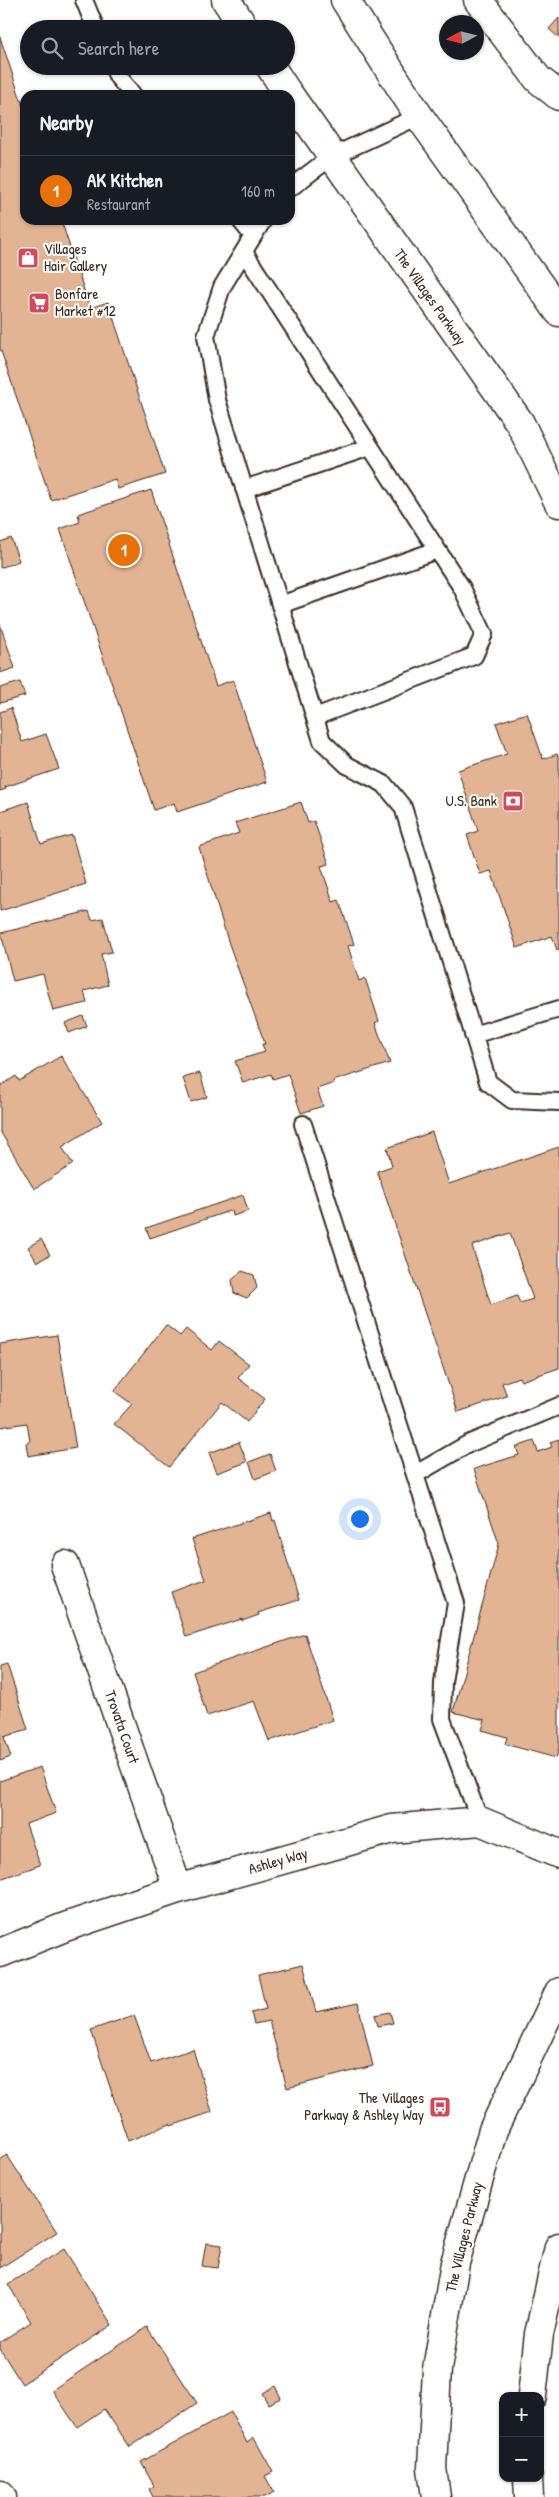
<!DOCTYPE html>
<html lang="en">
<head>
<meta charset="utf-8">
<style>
  :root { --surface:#171b24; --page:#242831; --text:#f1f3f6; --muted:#9ea1a6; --line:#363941; --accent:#8c9099 }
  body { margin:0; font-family:"Patrick Hand",sans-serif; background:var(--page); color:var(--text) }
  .controls { position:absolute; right:15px; bottom:15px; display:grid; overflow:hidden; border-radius:10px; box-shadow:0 1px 4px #0004 }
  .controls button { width:45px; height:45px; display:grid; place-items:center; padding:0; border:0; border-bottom:1px solid var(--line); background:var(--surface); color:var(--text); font:25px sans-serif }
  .compass { position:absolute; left:439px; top:15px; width:45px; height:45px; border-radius:50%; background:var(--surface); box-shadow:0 1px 4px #0004; rotate:263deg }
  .you { position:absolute; left:359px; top:1518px; width:18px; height:18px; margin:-12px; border:4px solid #fff; border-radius:50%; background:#1a73e8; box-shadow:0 0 0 8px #1a73e833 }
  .badge { display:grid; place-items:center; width:32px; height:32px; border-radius:50%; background:var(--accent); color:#fff; font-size:16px; font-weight:700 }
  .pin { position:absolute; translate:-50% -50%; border:2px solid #fff; box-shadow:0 1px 5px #0006 }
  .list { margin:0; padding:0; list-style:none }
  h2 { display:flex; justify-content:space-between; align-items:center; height:65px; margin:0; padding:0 20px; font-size:21px }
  h2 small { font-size:16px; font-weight:400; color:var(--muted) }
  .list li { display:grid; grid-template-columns:32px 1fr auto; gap:15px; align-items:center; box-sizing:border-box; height:70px; padding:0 20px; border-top:1px solid var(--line) }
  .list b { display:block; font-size:19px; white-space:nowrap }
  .list p { margin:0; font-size:16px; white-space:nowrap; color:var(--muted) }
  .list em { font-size:16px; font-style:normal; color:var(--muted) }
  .icon { flex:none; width:28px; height:28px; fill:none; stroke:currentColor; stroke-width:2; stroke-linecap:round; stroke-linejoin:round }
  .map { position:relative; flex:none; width:559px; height:2497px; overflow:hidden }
  .search { position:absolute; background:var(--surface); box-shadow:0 1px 4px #0004; left:20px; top:20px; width:275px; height:55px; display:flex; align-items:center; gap:12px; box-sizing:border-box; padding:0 18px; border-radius:28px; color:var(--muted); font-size:19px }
  .panel { position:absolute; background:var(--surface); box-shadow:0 1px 4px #0004; left:20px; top:90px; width:275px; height:135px; border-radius:15px }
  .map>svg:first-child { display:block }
  .building { fill:#e3b494; stroke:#3b2a1e; fill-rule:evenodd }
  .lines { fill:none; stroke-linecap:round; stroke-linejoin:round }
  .lane-casing { stroke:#3b2a1e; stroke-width:20 }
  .street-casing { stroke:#3b2a1e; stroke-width:31 }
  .secondary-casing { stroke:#3b2a1e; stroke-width:31 }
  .lane { stroke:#fff; stroke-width:16 }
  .street { stroke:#fff; stroke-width:28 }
  .secondary { stroke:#fff; stroke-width:28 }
  .labels { text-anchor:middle; stroke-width:4; stroke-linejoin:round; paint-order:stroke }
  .poi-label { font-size:15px; fill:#3b2a1e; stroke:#fff; text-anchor:start }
  .street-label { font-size:15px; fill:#3b2a1e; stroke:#fff }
</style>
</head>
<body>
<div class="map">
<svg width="559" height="2497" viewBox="0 0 559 2497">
  <rect width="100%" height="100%" fill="#fff"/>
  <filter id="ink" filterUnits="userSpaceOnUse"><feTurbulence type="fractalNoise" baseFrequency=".02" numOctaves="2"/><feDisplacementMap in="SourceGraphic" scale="10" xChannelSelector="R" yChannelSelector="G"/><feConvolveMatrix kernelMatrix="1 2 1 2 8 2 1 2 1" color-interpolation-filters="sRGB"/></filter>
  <g filter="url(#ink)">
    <!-- building -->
    <path class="building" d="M 559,18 L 559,38 L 549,29 Z
      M 0,37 L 25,112 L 25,220 L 61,220 L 90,308 L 108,302 L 165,474 L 118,489 L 115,479 L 51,500 L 0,348 Z
      M 151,490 L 216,686 L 233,680 L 267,782 L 177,812 L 174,803 L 154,810 L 60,529 L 80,522 L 78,514 Z
      M 11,538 L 19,561 L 0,568 L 0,542 Z
      M 0,624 L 15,668 L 0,673 Z
      M 20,682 L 25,696 L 0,703 L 0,688 Z
      M 11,708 L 22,742 L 46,734 L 59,769 L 5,787 L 6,789 L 0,791 L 0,712 Z
      M 527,713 L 543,759 L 557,754 L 559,760 L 559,949 L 557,950 L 552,936 L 517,948 L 491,871 L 480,874 L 467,835 L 478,831 L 458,770 L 507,754 L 496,723 Z
      M 28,802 L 41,844 L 72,835 L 86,884 L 0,911 L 0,811 Z
      M 301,802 L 308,823 L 314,821 L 329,864 L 321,866 L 333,902 L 339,900 L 354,944 L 348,946 L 359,981 L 365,978 L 379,1021 L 375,1023 L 390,1063 L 333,1081 L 334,1083 L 317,1089 L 323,1106 L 301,1113 L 288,1074 L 273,1079 L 271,1074 L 243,1083 L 235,1061 L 265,1052 L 262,1044 L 265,1044 L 229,944 L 199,847 L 239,833 L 235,823 Z
      M 89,911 L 92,920 L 103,918 L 112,952 L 101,954 L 108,985 L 84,991 L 87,1003 L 53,1011 L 43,974 L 13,981 L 1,933 Z
      M 83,1016 L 87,1026 L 69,1033 L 65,1023 Z
      M 61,1056 L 102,1122 L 62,1147 L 73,1164 L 34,1189 L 0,1131 L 0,1086 L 16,1076 L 19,1081 Z
      M 200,1073 L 207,1097 L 191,1102 L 183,1078 Z
      M 432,1132 L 449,1184 L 559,1147 L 559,1368 L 521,1381 L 519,1377 L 502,1383 L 507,1396 L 458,1412 L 377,1171 L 392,1166 L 387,1148 ZM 510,1233 L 533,1299 L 520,1303 L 517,1296 L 491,1305 L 472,1246 Z
      M 243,1195 L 248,1211 L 233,1216 L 232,1210 L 150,1238 L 146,1228 Z
      M 41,1239 L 50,1255 L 37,1262 L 28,1247 Z
      M 242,1271 L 254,1275 L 257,1288 L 247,1298 L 234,1293 L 232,1280 Z
      M 166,1325 L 180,1336 L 186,1329 L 212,1350 L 219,1341 L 249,1364 L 238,1378 L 265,1399 L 247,1422 L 222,1402 L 169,1467 L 114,1424 L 132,1404 L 114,1391 Z
      M 57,1335 L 76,1448 L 28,1456 L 26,1443 L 30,1442 L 27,1423 L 0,1427 L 0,1344 Z
      M 559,1439 L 559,1749 L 556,1758 L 505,1744 L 507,1737 L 482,1730 L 485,1720 L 453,1712 L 499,1544 L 474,1469 L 519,1455 L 516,1447 L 534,1441 L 538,1452 L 552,1447 L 550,1442 Z
      M 239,1442 L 247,1462 L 217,1473 L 209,1453 Z
      M 270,1454 L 276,1471 L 255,1479 L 249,1462 Z
      M 271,1513 L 273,1521 L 275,1520 L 299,1600 L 258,1613 L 259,1615 L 242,1621 L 242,1619 L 186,1637 L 171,1592 L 206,1580 L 192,1539 Z
      M 305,1634 L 333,1720 L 269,1741 L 254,1701 L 207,1716 L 193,1672 Z
      M 7,1664 L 28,1729 L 4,1737 L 11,1757 L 0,1761 L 0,1666 Z
      M 40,1767 L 56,1813 L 26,1824 L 40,1865 L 0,1879 L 0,1781 Z
      M 303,1964 L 316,2012 L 358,2003 L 373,2066 L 287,2088 L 269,2021 L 254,2024 L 251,2013 L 266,2009 L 258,1975 Z
      M 390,2012 L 393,2023 L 378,2026 L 375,2015 Z
      M 134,2015 L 151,2063 L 193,2049 L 212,2112 L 171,2126 L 170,2124 L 128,2141 L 91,2030 Z
      M 7,2155 L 57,2232 L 0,2268 L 0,2160 Z
      M 206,2243 L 222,2245 L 218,2268 L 202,2266 Z
      M 64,2249 L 112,2325 L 22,2384 L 0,2349 L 0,2342 L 31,2322 L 8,2284 Z
      M 147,2327 L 197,2403 L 130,2447 L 104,2409 L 77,2427 L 52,2390 Z
      M 275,2386 L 281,2398 L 268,2404 L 262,2393 Z
      M 231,2412 L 247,2443 L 254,2438 L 273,2472 L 265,2476 L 274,2492 L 265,2497 L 153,2497 L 149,2489 L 154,2486 L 141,2462 Z"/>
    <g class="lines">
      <!-- lane casing -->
      <g class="lane-casing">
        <path id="lane" d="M 84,0 L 96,29
          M 113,66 L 117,76 L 133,95
          M 290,188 L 331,157 L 419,116
          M 240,220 L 253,236
          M 263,220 L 222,287 L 206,336 L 217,400 L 322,741 L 347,765 L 384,784 L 403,807 L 488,1082 L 512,1100 L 559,1102
          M 244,252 L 462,588 L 484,634 L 474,656 L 315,717
          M 244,489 L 370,447
          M 280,605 L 437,550
          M 473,1035 L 559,1009
          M 303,1124 L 456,1603 L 443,1682 L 442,1719 L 480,1821
          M 416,1474 L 468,1444 L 559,1406"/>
      </g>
      <!-- street casing -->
      <g class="street-casing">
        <path id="street" d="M 478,0 L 538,79 L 559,96
          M 65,1565 L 178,1889
          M 0,1953 L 65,1927 L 178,1889 L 392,1829 L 480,1821 L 559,1854
          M 0,2494 L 2,2497"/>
      </g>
      <!-- secondary casing -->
      <g class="secondary-casing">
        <path id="secondary" d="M 226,0 L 245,29
          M 345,0 L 419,116 L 559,312
          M 270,66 L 289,95
          M 290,96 L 520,423 L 559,503
          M 532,2396 L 539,2334 L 559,2247
          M 528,2478 L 529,2497
          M 436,2497 L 432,2468 L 437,2369 L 455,2263 L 493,2130 L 559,1992"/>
      </g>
      <!-- lane -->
      <use href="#lane" class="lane"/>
      <!-- street -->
      <use href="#street" class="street"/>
      <!-- secondary -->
      <use href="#secondary" class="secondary"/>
    </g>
  </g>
  <!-- icons -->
  <defs>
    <g id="shop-square" transform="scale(1.125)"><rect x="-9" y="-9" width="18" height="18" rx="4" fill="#d1495b" stroke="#fff"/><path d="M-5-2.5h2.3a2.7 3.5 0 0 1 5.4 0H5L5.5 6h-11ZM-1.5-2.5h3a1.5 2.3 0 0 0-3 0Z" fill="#fff"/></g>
    <g id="supermarket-square" transform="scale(1.125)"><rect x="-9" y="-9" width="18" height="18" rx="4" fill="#d1495b" stroke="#fff"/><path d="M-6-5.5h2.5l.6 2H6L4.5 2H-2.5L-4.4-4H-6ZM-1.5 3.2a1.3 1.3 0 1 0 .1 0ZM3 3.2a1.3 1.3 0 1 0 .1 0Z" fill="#fff"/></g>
    <g id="bank-square" transform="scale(1.125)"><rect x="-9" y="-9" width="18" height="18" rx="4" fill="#d1495b" stroke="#fff"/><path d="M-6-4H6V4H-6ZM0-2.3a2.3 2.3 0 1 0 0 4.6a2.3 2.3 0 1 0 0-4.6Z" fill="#fff"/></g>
    <g id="bus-square" transform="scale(1.125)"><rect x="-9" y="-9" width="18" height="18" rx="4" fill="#d1495b" stroke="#fff"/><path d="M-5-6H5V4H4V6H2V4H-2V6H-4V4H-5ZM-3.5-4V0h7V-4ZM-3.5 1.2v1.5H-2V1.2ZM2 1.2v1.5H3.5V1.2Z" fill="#fff"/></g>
  </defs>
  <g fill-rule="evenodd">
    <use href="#shop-square" x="28" y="258"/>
    <use href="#supermarket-square" x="39" y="303"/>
    <use href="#bank-square" x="513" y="801"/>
    <use href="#bus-square" x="440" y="2107"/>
  </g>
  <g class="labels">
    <!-- poi labels -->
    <g class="poi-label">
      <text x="44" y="254">Villages<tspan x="44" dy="17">Hair Gallery</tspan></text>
      <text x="55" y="299">Bonfare<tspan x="55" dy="17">Market #12</tspan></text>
      <text x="497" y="806" text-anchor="end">U.S. Bank</text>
      <text x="424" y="2103" text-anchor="end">The Villages<tspan x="424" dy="17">Parkway &amp; Ashley Way</tspan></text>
    </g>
    <!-- street labels -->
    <g class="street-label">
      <text transform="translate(430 297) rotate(55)" y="5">The Villages Parkway</text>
      <text transform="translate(122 1727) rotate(71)" y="5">Trovata Court</text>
      <text transform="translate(278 1861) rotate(-16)" y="5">Ashley Way</text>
      <text transform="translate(464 2237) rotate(-76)" y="5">The Villages Parkway</text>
    </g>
  </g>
</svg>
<div class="controls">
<button>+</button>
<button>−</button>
</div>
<svg class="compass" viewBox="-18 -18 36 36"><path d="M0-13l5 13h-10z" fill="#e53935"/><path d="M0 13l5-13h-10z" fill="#9ea1a6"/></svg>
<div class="you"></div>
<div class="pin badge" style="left:124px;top:550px;background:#e8710a">1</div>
<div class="search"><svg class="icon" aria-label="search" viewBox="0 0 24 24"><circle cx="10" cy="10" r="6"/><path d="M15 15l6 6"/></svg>Search here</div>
<section class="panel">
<h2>Nearby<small></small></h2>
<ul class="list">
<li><span class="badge" style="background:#e8710a">1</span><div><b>AK Kitchen</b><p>Restaurant</p></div><em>160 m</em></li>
</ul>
</section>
</div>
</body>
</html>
